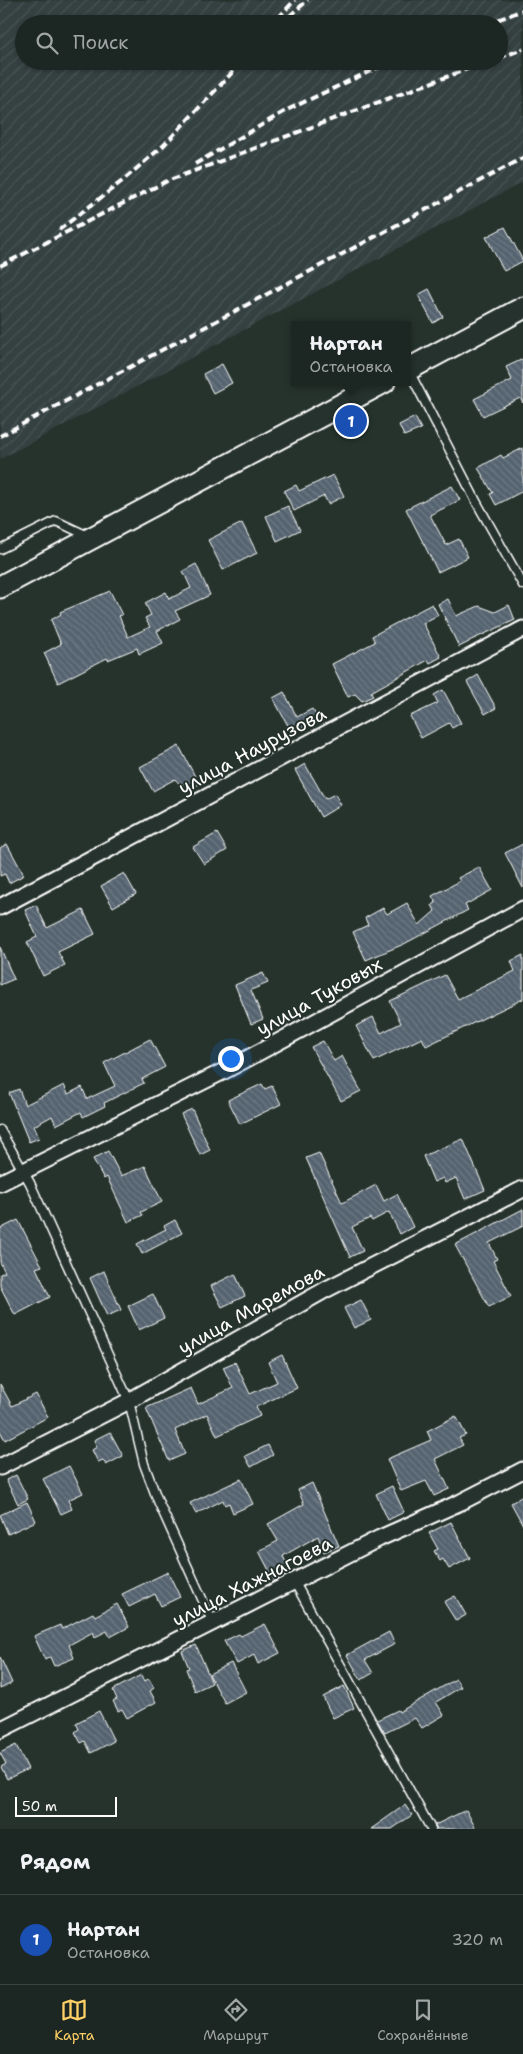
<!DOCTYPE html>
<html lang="ru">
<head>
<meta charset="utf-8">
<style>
  :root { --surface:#1c2622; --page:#252e2a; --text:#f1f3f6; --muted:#a0a5a5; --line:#3a4340; --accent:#ffd166 }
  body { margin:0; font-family:"Shantell Sans",sans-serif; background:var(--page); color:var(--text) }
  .scale { position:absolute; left:15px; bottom:12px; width:102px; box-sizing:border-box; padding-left:5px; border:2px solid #fff; border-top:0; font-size:14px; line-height:18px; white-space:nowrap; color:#fff; -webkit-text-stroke:4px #26332d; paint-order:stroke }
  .you { position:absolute; left:230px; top:1058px; width:18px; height:18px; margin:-12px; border:4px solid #fff; border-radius:50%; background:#1a73e8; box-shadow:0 0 0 8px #1a73e833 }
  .badge { display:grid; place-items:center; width:32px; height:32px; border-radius:50%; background:var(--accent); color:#fff; font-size:16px; font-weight:700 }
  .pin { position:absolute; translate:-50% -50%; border:2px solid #fff; box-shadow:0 1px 5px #0006 }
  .popup { position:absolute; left:291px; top:321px; width:120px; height:65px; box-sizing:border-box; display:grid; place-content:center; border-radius:0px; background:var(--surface); filter:drop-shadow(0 1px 4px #0005); font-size:16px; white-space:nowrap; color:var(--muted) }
  .popup b { font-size:19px; color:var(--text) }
  .popup::after { content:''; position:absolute; left:50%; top:100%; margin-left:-10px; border:10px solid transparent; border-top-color:var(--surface) }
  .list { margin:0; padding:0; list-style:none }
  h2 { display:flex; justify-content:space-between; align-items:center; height:65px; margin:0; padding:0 20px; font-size:21px }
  h2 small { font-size:16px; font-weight:400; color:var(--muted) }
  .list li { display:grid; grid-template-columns:32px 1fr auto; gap:15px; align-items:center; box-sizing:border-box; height:90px; padding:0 20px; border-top:1px solid var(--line) }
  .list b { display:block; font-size:19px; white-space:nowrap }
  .list p { margin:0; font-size:16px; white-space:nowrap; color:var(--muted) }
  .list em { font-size:16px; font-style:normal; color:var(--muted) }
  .icon { flex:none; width:28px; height:28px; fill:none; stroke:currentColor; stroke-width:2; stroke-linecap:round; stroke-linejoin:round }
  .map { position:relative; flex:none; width:523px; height:1829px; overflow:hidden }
  .search { position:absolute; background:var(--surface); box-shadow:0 1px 4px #0004; left:15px; right:15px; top:15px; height:55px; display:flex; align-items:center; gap:12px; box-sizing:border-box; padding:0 18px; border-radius:28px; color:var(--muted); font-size:19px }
  .sheet { height:155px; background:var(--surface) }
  nav { display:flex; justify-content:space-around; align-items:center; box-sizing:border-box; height:70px; border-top:1px solid var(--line); background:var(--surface); font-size:14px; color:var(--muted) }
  nav a { display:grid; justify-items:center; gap:2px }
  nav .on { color:var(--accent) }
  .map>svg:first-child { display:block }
  .industrial { fill:url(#industrial-furrows); fill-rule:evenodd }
  .building { fill:url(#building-back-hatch); stroke:#fff }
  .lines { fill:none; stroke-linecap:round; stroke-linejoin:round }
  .lane-casing { stroke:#fff; stroke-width:11 }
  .street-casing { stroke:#fff; stroke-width:19 }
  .secondary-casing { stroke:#fff; stroke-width:25 }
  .lane { stroke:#26332d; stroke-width:8 }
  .street { stroke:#26332d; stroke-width:15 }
  .secondary { stroke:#26332d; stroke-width:21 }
  .rail { stroke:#fff; stroke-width:4; stroke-dasharray:8 4; stroke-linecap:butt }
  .labels { text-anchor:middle; stroke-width:4; stroke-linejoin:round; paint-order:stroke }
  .street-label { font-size:19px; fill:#fff; stroke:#26332d }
</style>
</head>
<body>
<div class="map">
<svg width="523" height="1829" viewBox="0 0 523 1829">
  <defs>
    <pattern id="industrial-furrows" width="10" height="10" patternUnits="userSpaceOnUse" patternTransform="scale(1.25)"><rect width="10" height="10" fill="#344141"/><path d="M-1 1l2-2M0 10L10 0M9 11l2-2" fill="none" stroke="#485454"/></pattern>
    <pattern id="building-back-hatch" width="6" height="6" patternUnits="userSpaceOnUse" patternTransform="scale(1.25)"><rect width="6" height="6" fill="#54636f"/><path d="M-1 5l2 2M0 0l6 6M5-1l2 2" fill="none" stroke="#6e7a85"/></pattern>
  </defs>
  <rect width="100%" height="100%" fill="#26332d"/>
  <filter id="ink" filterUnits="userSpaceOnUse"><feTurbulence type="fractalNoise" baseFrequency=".02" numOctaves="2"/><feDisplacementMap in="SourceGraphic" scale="10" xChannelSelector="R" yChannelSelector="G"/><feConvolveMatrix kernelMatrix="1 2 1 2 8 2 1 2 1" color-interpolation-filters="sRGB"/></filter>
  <g filter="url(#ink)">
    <!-- industrial -->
    <path class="industrial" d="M 0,0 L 523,0 L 523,182 L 0,459 ZM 24,24 L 499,24 L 499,61 L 24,61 Z"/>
    <!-- building -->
    <path class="building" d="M 505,227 L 523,261 L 504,271 L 486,237 Z
      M 429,289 L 443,317 L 433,323 L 418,295 Z
      M 523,359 L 523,403 L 520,398 L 483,416 L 474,399 L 512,380 L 506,367 Z
      M 222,364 L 232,383 L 213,393 L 203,374 Z
      M 415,417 L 421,429 L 404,436 L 399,425 Z
      M 523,448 L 523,491 L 496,505 L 490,494 L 493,493 L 478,468 L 501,455 L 503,458 Z
      M 333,475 L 344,496 L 328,504 L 324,496 L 294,511 L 284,491 L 296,485 L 299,491 Z
      M 452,486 L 460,500 L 430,515 L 446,545 L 459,539 L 468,557 L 438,572 L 406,509 Z
      M 288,506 L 300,530 L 277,541 L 266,516 Z
      M 242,523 L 257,553 L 223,570 L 208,540 Z
      M 196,564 L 210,595 L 175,611 L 180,619 L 157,631 L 163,643 L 139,654 L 137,648 L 108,660 L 107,658 L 58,683 L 44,653 L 61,644 L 51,620 L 61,614 L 60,612 L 110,591 L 122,615 L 119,616 L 128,637 L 150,627 L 145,618 L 151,615 L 145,603 L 166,592 L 169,599 L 191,588 L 183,571 Z
      M 448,599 L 456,616 L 479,606 L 495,612 L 509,605 L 515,620 L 469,641 L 469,642 L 459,647 L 438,604 Z
      M 432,604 L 438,615 L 423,623 L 441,657 L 430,663 L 428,660 L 371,692 L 373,696 L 362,701 L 355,694 L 348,697 L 332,664 L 375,642 L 372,636 Z
      M 478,675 L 496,708 L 485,714 L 467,682 Z
      M 443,690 L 461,723 L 452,728 L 449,723 L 421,738 L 410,716 L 438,703 L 434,695 Z
      M 284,692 L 297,717 L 312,709 L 319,719 L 292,733 L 273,698 Z
      M 179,746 L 199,784 L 186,791 L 175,779 L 153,791 L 140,767 Z
      M 305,764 L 325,799 L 335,794 L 341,805 L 321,817 L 295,770 Z
      M 217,833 L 227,850 L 204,864 L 193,847 Z
      M 7,844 L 24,875 L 9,883 L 5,874 L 0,876 L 0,848 Z
      M 523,844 L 523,888 L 505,853 Z
      M 479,867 L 492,890 L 465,905 L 468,910 L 404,944 L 366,960 L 353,932 L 368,925 L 365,918 L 383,908 L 387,914 L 407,903 L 419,925 L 435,911 L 432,905 L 436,903 L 432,896 L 460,881 L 458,878 Z
      M 124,873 L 136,894 L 113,907 L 101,886 Z
      M 36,905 L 47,928 L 83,910 L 95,934 L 58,952 L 65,965 L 43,976 L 27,942 L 37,937 L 25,910 Z
      M 0,947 L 14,979 L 0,985 Z
      M 523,955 L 523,999 L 426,1046 L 422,1038 L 374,1061 L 356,1026 L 373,1017 L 381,1033 L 401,1023 L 390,1001 L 445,975 L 458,999 L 515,971 L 511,961 Z
      M 263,973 L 268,983 L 251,990 L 263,1019 L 251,1024 L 235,985 Z
      M 150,1039 L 165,1067 L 142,1079 L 144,1083 L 104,1103 L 105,1106 L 83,1117 L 81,1112 L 56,1125 L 52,1116 L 34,1126 L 39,1138 L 29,1142 L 9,1093 L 19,1089 L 25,1105 L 64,1085 L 68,1094 L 82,1087 L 87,1099 L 115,1086 L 104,1063 Z
      M 323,1041 L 334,1061 L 342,1056 L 361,1091 L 341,1101 L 311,1047 Z
      M 262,1084 L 265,1089 L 272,1086 L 281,1104 L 240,1124 L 228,1100 Z
      M 192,1109 L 210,1150 L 200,1155 L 181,1114 Z
      M 463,1139 L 485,1190 L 465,1199 L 456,1178 L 445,1183 L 443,1178 L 434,1182 L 423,1156 Z
      M 108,1151 L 121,1176 L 145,1166 L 162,1202 L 141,1212 L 143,1215 L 128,1222 L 107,1177 L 104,1179 L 93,1159 Z
      M 319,1153 L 342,1203 L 376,1185 L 384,1201 L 397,1194 L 413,1227 L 400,1234 L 389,1212 L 372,1221 L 370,1218 L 352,1227 L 363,1251 L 350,1257 L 306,1158 Z
      M 523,1209 L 523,1226 L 489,1243 L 497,1259 L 493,1261 L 511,1296 L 489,1307 L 455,1245 Z
      M 18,1220 L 42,1266 L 36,1268 L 50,1297 L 15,1315 L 0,1286 L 0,1274 L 5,1272 L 0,1262 L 0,1229 Z
      M 175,1220 L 182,1233 L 142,1254 L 137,1244 L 166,1229 L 164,1226 Z
      M 104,1271 L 121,1310 L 107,1316 L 90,1278 Z
      M 235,1274 L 245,1296 L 222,1307 L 211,1286 Z
      M 153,1294 L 164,1318 L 139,1330 L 128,1306 Z
      M 361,1300 L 371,1320 L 354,1328 L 344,1308 Z
      M 282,1355 L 297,1388 L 256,1407 L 260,1416 L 217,1436 L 207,1414 L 175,1430 L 185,1454 L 169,1461 L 146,1408 L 191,1388 L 198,1404 L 233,1388 L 223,1367 L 235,1362 L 250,1394 L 277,1382 L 268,1362 Z
      M 0,1384 L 12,1406 L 36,1394 L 48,1417 L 5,1440 L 0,1431 Z
      M 456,1416 L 466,1435 L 459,1438 L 463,1445 L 435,1459 L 449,1489 L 434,1496 L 426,1481 L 401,1491 L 387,1459 L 431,1440 L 427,1431 Z
      M 110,1432 L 123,1456 L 106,1465 L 103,1460 L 98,1462 L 92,1450 L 97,1447 L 94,1440 Z
      M 268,1445 L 273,1455 L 251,1467 L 245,1456 Z
      M 69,1466 L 83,1493 L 68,1500 L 72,1509 L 61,1514 L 43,1479 Z
      M 16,1475 L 28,1499 L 18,1504 L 6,1480 Z
      M 241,1479 L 253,1504 L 233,1513 L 229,1503 L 225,1505 L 223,1500 L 196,1514 L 190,1503 Z
      M 312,1483 L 339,1546 L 324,1552 L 318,1536 L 283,1556 L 290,1571 L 274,1580 L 259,1551 L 278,1541 L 268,1524 L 304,1504 L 298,1490 Z
      M 392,1486 L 404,1512 L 388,1520 L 376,1494 Z
      M 523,1496 L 523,1525 L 511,1503 Z
      M 27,1502 L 36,1521 L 8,1534 L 0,1515 Z
      M 451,1522 L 470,1558 L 449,1569 L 443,1559 L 440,1561 L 434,1551 L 438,1549 L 429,1533 Z
      M 168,1572 L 180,1597 L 161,1606 L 155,1594 L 129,1607 L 122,1594 Z
      M 455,1596 L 466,1615 L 456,1621 L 444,1602 Z
      M 117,1604 L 129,1627 L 110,1637 L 107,1631 L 95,1637 L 93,1632 L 69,1645 L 74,1658 L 54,1666 L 50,1657 L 45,1660 L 34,1636 L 60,1625 L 62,1629 L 93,1613 L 95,1616 Z
      M 265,1624 L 280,1653 L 258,1664 L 254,1655 L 237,1664 L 224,1641 L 239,1634 L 241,1636 Z
      M 389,1632 L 395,1644 L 365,1660 L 373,1673 L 361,1680 L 347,1655 Z
      M 196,1645 L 212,1683 L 195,1691 L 186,1669 L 189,1668 L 182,1651 Z
      M 0,1657 L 12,1683 L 0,1689 Z
      M 231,1663 L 246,1692 L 225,1703 L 209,1674 Z
      M 141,1675 L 144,1681 L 149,1679 L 154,1688 L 150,1691 L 156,1702 L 127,1718 L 122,1709 L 118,1711 L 113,1701 L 117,1699 L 113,1690 Z
      M 456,1679 L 461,1687 L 436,1702 L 444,1715 L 422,1728 L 415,1718 L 385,1733 L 377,1720 L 398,1710 L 399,1712 Z
      M 344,1686 L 354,1708 L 333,1718 L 323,1697 Z
      M 99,1711 L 114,1741 L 91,1753 L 85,1741 L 81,1743 L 75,1732 L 79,1729 L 76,1723 Z
      M 16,1745 L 28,1769 L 7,1779 L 1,1767 L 6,1764 L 0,1753 Z
      M 405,1805 L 412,1815 L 392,1829 L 371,1829 Z
      M 466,1810 L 476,1829 L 437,1829 L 435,1825 Z"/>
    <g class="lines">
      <!-- lane casing -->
      <g class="lane-casing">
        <path id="lane" d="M 409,371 L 477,503 L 523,585
          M 0,549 L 56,521 L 88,536
          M 0,1130 L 30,1183 L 129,1401 L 144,1464 L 158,1501 L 213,1623
          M 294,1581 L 431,1829"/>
      </g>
      <!-- street casing -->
      <g class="street-casing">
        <path id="street" d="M 0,907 L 523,629
          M 0,1183 L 230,1068 L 523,909
          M 0,1467 L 129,1401 L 325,1290 L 523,1189
          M 0,1730 L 380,1538 L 461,1502 L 523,1470"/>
      </g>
      <!-- secondary casing -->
      <g class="secondary-casing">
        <path id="secondary" d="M 407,370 L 523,308
          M 0,587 L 384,382"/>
      </g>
      <!-- lane -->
      <use href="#lane" class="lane"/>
      <!-- street -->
      <use href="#street" class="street"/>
      <!-- secondary -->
      <use href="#secondary" class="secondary"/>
      <!-- rail -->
      <path class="rail" d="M 278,18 L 295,0
        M 280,24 L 308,0
        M 487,24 L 523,10
        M 499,58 L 523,49
        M 195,164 L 289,109 L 392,61
        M 59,230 L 121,182 L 164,145 L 243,61
        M 0,266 L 167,181 L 489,61
        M 0,436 L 523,158"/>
    </g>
  </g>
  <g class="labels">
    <!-- street labels -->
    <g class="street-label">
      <text transform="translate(252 750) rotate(-28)" y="7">улица Наурузова</text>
      <text transform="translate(319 996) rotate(-29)" y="7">улица Туковых</text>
      <text transform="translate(251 1309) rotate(-29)" y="7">улица Маремова</text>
      <text transform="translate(252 1581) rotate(-27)" y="7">улица Хажнагоева</text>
    </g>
  </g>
</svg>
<div class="scale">50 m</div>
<div class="you"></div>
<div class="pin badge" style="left:351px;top:421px;background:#1a4fb4">1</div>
<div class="popup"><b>Нартан</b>Остановка</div>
<div class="search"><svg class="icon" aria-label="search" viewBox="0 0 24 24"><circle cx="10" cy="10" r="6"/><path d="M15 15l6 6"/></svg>Поиск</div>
</div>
<section class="sheet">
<h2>Рядом<small></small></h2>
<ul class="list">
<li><span class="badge" style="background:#1a4fb4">1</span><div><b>Нартан</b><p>Остановка</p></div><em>320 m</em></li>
</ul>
</section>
<nav>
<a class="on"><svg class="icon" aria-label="map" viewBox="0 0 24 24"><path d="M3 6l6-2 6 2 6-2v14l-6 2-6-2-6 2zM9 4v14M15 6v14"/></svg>Карта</a>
<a><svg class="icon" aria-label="directions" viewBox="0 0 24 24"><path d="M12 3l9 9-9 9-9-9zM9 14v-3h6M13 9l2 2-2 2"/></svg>Маршрут</a>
<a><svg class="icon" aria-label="saved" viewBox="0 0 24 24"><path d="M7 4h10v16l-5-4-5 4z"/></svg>Сохранённые</a>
</nav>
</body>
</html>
